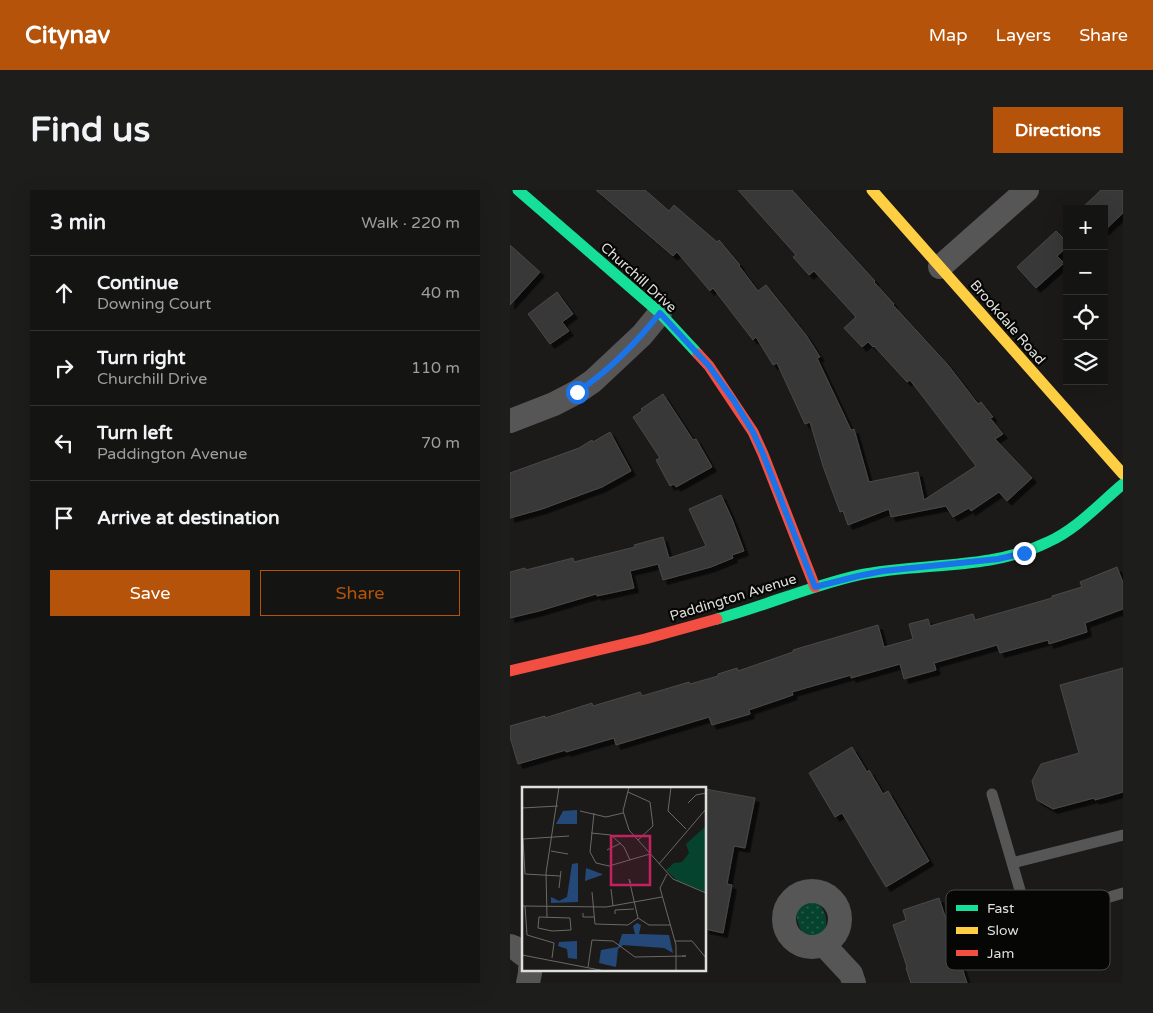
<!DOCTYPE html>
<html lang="en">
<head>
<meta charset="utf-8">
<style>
  :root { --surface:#141412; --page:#1d1d1b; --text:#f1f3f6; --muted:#9d9e9f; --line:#333332; --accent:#b45309 }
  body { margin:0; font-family:"Varela Round",sans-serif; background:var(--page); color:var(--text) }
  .controls { position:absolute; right:15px; top:15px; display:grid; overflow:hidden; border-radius:0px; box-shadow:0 5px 20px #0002 }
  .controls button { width:45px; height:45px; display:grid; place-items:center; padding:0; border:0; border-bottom:1px solid var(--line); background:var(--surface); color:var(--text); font:25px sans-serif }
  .stop { position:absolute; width:15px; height:15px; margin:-11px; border:4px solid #1a73e8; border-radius:50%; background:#fff }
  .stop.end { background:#1a73e8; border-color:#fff; box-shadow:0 1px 5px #0008 }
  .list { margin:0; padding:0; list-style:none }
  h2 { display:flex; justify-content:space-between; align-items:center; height:65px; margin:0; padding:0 20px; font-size:21px }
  h2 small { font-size:16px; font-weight:400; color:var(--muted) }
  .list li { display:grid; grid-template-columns:32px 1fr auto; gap:15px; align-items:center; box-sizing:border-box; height:75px; padding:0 20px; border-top:1px solid var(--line) }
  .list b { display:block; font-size:19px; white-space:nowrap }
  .list p { margin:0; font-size:16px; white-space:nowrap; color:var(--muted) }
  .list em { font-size:16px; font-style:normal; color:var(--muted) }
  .actions { display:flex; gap:10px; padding:15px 20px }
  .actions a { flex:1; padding:11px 0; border:1px solid var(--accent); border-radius:0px; text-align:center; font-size:18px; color:var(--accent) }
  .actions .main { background:var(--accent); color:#fff }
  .icon { flex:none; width:28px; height:28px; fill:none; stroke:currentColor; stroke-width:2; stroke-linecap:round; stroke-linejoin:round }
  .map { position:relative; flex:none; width:613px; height:793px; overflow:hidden; border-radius:0px }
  header { display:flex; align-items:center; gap:30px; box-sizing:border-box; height:70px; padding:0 25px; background:var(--accent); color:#fff }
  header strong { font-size:24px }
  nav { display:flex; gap:28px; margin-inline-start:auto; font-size:18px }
  .intro { display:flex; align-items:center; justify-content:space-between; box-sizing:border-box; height:120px; padding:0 30px }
  h1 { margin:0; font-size:35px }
  .button { padding:12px 22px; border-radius:0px; background:var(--accent); color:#fff; font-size:18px; font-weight:700 }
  main { display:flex; gap:30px; padding:0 30px }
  aside { flex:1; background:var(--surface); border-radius:0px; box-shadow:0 5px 20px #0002 }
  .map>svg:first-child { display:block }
  .grass { fill:url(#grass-dots) }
  .building { fill:#393838; stroke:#4a4848; filter:url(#shadow) }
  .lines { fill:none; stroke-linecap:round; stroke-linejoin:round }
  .lane { stroke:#575657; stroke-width:11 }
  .street { stroke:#575657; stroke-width:24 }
  .fast { stroke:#16e098; stroke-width:11 }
  .slow { stroke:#ffcf43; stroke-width:11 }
  .jam { stroke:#f24e42; stroke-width:11 }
  .route { stroke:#1a73e8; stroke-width:6 }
  .labels { text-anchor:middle; stroke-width:4.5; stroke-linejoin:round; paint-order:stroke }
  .street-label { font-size:14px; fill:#dfdfdc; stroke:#060605 }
  .inset-road { fill:none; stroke:#696966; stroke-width:1 }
  .view { fill:#c32261; fill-opacity:0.15; stroke:#c32261; stroke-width:2.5 }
  .inset-edge { fill:none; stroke:#dfdfdc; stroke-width:2.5 }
  .key { fill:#060605; stroke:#474746; stroke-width:1 }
  .key-label { font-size:14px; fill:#dfdfdc }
</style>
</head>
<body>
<header>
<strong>Citynav</strong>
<nav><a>Map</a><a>Layers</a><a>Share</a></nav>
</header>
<div class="intro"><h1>Find us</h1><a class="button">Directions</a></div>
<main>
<aside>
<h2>3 min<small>Walk · 220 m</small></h2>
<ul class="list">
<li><svg class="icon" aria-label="ahead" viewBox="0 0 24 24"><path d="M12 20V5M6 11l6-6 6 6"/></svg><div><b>Continue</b><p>Downing Court</p></div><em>40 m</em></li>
<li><svg class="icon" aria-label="right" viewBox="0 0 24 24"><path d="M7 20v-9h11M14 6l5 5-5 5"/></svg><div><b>Turn right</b><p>Churchill Drive</p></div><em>110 m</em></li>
<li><svg class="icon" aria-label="left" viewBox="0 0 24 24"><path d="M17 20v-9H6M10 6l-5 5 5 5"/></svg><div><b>Turn left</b><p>Paddington Avenue</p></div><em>70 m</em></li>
<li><svg class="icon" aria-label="arrive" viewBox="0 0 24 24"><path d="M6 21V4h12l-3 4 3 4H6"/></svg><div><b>Arrive at destination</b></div></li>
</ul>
<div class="actions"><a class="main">Save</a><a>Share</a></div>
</aside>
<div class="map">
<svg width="613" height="793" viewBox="0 0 613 793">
  <defs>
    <pattern id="grass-dots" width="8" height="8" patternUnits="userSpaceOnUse" patternTransform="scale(1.25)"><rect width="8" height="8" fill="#05432f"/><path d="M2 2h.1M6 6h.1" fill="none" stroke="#295e4d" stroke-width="1.8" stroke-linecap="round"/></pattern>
    <filter id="shadow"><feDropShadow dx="4.5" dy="4.5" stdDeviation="0" flood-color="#0009"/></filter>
  </defs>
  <rect width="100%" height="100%" fill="#1b1a18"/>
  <!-- grass -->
  <path class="grass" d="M 294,709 C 308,708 318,722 316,735 C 316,738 314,741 313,744 L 306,747 L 296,747 C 287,736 285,727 288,713 Z"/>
  <!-- building -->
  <path class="building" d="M 86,0 L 135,0 L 159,21 L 164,15 L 207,52 L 209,50 L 230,75 L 229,76 L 248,101 L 256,95 L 296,145 L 310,167 L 307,168 L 341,240 L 344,239 L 359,292 L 408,282 L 414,310 L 466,276 L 400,190 L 397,192 L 364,156 L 363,157 L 358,152 L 352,157 L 334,138 L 346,127 L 304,81 L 299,85 L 283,67 L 286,65 L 228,0 L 282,0 L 365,91 L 364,92 L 384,114 L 383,115 L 438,175 L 468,214 L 471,212 L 483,227 L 480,228 L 493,244 L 485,249 L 522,288 L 497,311 L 489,302 L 461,321 L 459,318 L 443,327 L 436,316 L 381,327 L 379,319 L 338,335 L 333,321 L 330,322 L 313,276 L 300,232 L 295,234 L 267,173 L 263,175 L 246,147 L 243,150 L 203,98 L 200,101 L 167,62 L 163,66 Z
    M 591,0 L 613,0 L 613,23 L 594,41 L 594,19 L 571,19 Z
    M 546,41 L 557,52 L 557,57 L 547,66 L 554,73 L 526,98 L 507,77 Z
    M 0,55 L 30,82 L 0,115 Z
    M 47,102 L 63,124 L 52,132 L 59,141 L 40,154 L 18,124 Z
    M 153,204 L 183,250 L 186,249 L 202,277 L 166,297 L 164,294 L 160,296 L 146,270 L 150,268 L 123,227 L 133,220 L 131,219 Z
    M 100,242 L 121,281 L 92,297 L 32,319 L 0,328 L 0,283 L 69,258 L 82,250 L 83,252 Z
    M 211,305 L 222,329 L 234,361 L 222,365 L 223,368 L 201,377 L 153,390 L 148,374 L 120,381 L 124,398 L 87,406 L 86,404 L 29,421 L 0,428 L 0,382 L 15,378 L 16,380 L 63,368 L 64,372 L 125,357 L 124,355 L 153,347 L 159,368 L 196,356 L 179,319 Z
    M 607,377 L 613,393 L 613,419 L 575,433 L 577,442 L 539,454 L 538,450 L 490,463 L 487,455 L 424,473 L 426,480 L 394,489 L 390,474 L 341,488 L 341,485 L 282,502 L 283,505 L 239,520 L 240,524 L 202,535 L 199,527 L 106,555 L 104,548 L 56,562 L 56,560 L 8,574 L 0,547 L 0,536 L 35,526 L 35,528 L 82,513 L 83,516 L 130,502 L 132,506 L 179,492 L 180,494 L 208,486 L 208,484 L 227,478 L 228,481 L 283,462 L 283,460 L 368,435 L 374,457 L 403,449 L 399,434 L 418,429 L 420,436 L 463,424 L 465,430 L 542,408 L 542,406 L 572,397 L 570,392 Z
    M 613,478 L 613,602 L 585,610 L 584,608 L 543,619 L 527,610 L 522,591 L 531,574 L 569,563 L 550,495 Z
    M 342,557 L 357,582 L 359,580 L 373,604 L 378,601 L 419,671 L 376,697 L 332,623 L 325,627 L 299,583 Z
    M 195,599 L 245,608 L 235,658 L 224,656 L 217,694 L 222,695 L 213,743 L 195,739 Z
    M 429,708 L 457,793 L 401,793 L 396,778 L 397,777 L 383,735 L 396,730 L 393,720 Z"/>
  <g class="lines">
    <!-- lane -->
    <path class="lane" d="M 482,604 L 519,731 L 613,703
      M 502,673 L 613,645"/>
    <!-- street -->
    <path class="street" d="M 430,77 L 517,0
      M 0,231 L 44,214 L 67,202 L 83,191 L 132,145 L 150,123
      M274 729a28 28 0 1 1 56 0a28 28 0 1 1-56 0Z
      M 314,755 L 341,784 L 344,793
      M 0,756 L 5,758 L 14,765
      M 18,793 L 20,783 L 20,779"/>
    <!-- fast -->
    <path class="fast" d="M 8,0 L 150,123 L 188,164
      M 207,429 C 255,416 300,396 349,385 C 412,372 479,381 538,352 C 567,339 589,314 613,294"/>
    <!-- slow -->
    <path class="slow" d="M 362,0 L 613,284"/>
    <!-- jam -->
    <path class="jam" d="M 188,164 L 199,176 L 243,242 L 253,264 L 305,397
      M 0,481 L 135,449 L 207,429"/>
  </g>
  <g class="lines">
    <!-- route -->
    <path class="route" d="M 67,202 C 99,181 126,153 150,123 L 199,176 L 224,211 L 243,242 L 253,264 L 305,397 L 348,386 L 373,381 L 488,369 L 514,363"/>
  </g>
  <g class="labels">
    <!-- street labels -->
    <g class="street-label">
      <text transform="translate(129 87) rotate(42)" y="5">Churchill Drive</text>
      <text transform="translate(498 132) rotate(49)" y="5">Brookdale Road</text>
      <text transform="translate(223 407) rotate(-17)" y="5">Paddington Avenue</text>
    </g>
  </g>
  <!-- overview -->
  <g transform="translate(12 597)">
    <rect width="184" height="184" fill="#1b1a18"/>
    <path d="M 184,39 L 184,105 L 156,94 L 144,83 L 152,76 L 160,75 L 167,66 L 164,57 Z" fill="#05432f"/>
    <path d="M 41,24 L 55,23 L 55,37 L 34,37 ZM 56,76 L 56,115 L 29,116 L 29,110 L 37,114 L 45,110 L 50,77 ZM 64,81 L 80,87 L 80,88 L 63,94 ZM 115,136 L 119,138 L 117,147 L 147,148 L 151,166 L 142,161 L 101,158 L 96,162 L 94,180 L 77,176 L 79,163 L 96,160 L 100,147 L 113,147 L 111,139 ZM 55,154 L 55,172 L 46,171 L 45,162 L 36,159 L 37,155 Z" fill="#244978"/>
    <path class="inset-road" d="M 107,0 L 101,24 L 107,43 L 151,92 L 184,106M 149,0 L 146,24 L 164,42M 106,5 L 128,15 L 131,39 L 116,53M 166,16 L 174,8 L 184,6M 0,21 L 36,19M 58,24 L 84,30 L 101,26M 72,26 L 68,65 L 74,76 L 87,79 L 128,67M 69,46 L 89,48 L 102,60 L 108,73M 85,63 L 99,56M 29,64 L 46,67M 137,77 L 184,22M 145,87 L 138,101 L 154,158 L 154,184M 38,89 L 3,87 L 1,52 L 47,49M 109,96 L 107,92 L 116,131 L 127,138 L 148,138M 37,101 L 39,84M 89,102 L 91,119M 70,105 L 73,137 L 106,138 L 116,131M 0,119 L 84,120 L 140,110M 3,119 L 5,148 L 32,156 L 30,171M 61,126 L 61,130 L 72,130M 93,127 L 93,123 L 112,122M 17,130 L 48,131 L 49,143 L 30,144 L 16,141 ZM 25,130 L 24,86 L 37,0M 153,154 L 170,154 L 184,171M 0,168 L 83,184M 66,180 L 70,153 L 91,154 L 113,170 L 164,169 L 160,169"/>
    <path class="view" d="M 89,49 L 128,49 L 128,98 L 89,98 Z"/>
    <rect width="184" height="184" class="inset-edge"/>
  </g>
  <!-- legend -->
  <rect x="436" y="700" width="164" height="80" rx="8" class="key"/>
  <rect x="446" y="715" width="22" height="6" fill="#16e098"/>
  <rect x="446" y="737" width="22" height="7" fill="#ffcf43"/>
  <rect x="446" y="760" width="22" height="6" fill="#f24e42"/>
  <g class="key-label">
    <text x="477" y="723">Fast</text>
    <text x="477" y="745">Slow</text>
    <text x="477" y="768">Jam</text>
  </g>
</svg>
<div class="controls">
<button>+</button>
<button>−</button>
<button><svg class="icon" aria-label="locate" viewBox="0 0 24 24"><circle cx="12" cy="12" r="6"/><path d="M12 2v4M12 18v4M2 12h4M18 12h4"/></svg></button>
<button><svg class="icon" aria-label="layers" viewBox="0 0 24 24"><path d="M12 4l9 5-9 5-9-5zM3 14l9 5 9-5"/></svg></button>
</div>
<div class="stop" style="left:67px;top:202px"></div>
<div class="stop end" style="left:514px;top:363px"></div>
</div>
</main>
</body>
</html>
